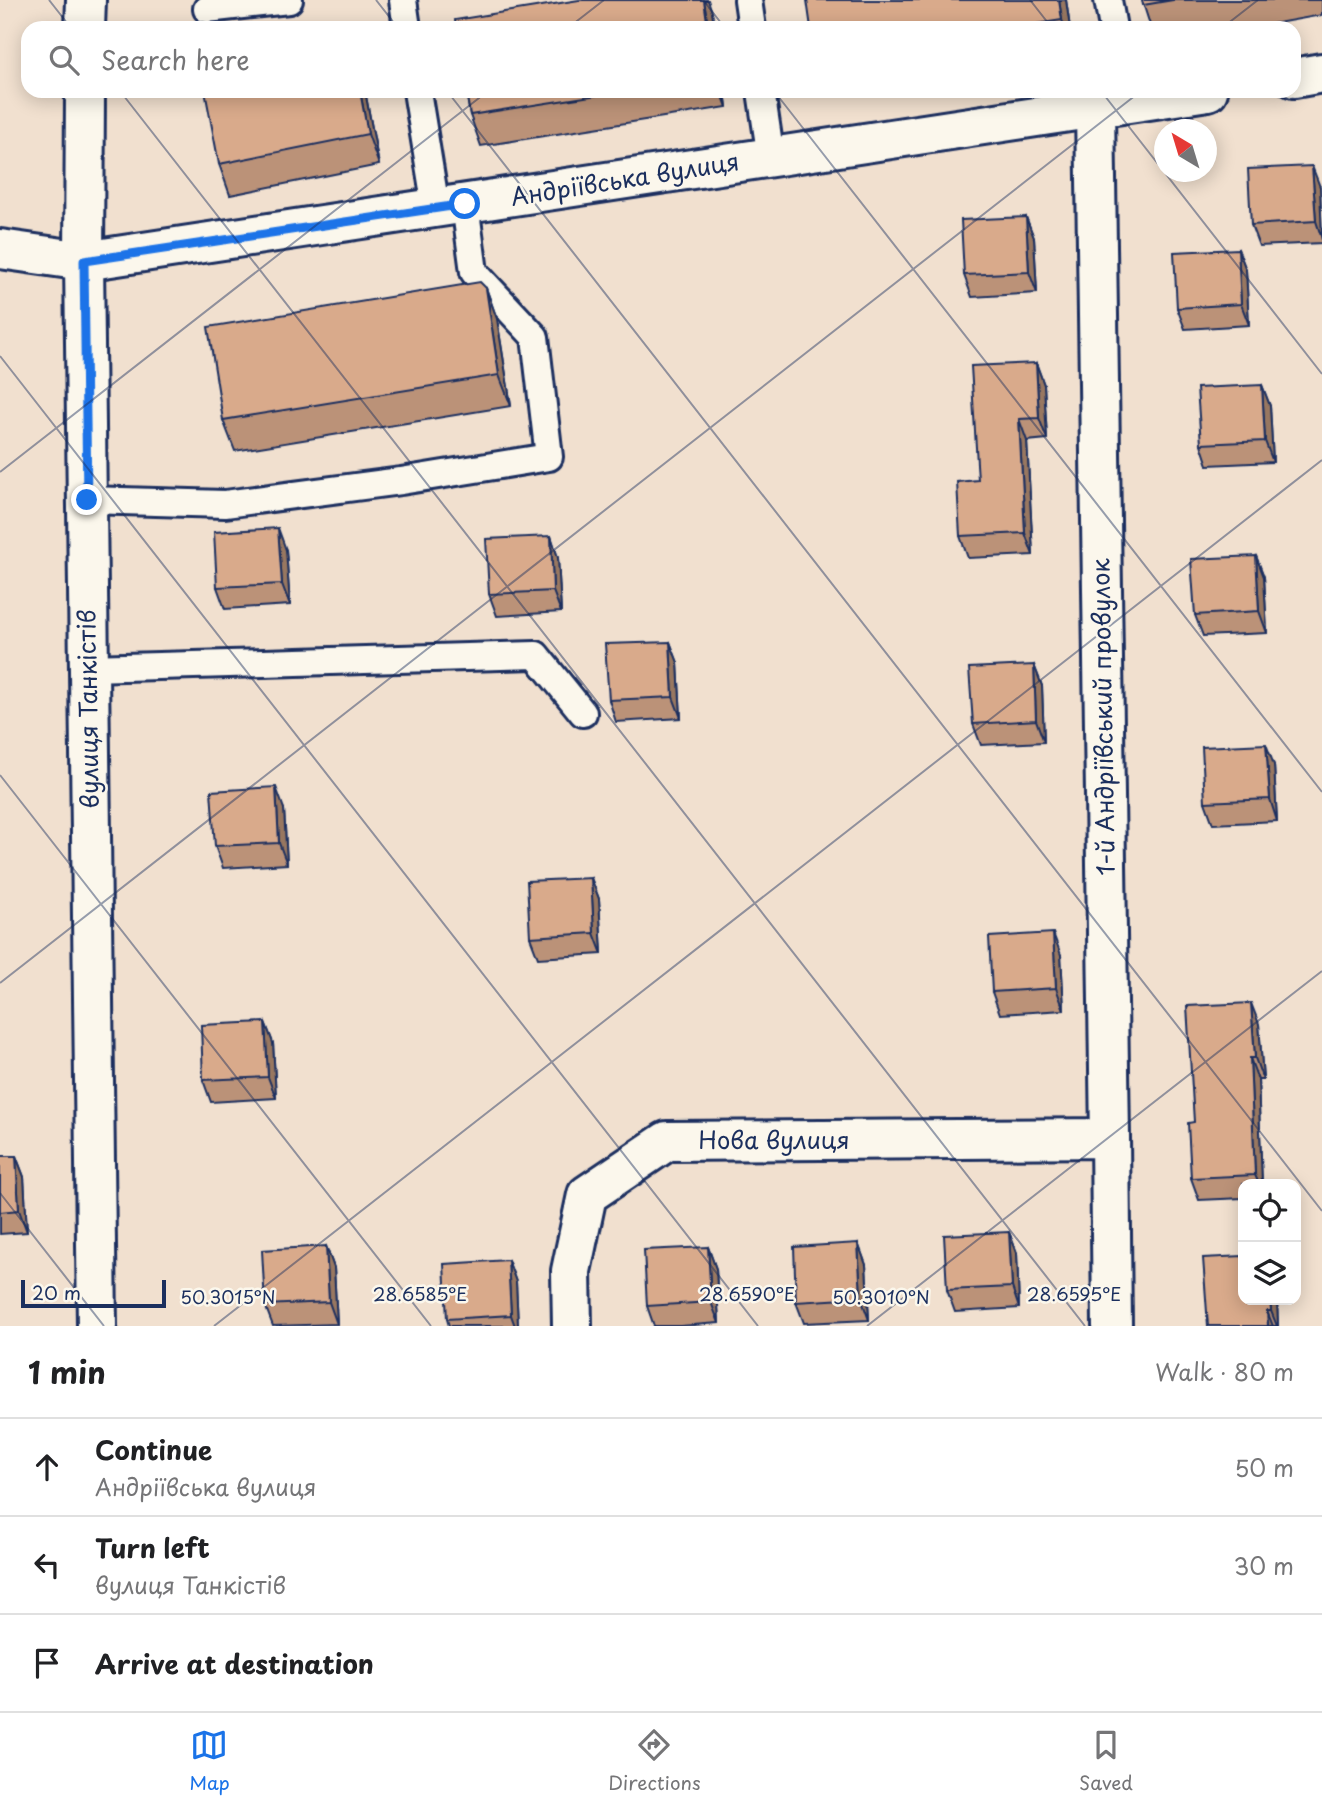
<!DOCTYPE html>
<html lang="en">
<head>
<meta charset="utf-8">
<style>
  :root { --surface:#fff; --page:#f2f2f2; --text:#202124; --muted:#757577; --line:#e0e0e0; --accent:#1a73e8 }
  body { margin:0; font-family:"Playpen Sans",sans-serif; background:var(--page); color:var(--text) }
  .controls { position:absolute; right:21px; bottom:21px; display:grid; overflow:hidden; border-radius:14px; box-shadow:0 4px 18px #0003 }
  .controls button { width:63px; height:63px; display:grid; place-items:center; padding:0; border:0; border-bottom:2px solid var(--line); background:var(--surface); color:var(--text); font:35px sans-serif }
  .compass { position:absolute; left:1154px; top:119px; width:63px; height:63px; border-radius:50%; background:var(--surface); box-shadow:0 4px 18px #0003; rotate:322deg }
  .scale { position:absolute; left:21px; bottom:18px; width:145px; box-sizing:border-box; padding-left:7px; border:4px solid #1b2f5e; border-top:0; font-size:19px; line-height:24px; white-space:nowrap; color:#1b2f5e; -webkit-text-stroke:5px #fbf7ec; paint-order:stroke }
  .stop { position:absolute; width:21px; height:21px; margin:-16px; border:5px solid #1a73e8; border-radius:50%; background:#fff }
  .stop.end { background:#1a73e8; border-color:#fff; box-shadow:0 2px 7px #0008 }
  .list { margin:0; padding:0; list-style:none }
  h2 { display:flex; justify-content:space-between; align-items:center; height:91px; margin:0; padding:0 28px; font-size:30px }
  h2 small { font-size:23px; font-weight:400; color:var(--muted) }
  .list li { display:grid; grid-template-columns:46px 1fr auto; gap:21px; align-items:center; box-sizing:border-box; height:98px; padding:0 28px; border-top:2px solid var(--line) }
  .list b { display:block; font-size:26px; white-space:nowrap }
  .list p { margin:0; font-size:23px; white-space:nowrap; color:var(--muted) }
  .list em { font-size:23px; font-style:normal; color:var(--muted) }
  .icon { flex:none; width:38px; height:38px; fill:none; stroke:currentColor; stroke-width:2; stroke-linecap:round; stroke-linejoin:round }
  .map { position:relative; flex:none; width:1322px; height:1326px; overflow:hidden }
  .search { position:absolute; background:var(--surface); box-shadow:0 4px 18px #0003; left:21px; right:21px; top:21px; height:77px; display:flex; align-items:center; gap:18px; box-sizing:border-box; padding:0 24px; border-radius:21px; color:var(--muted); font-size:26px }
  .sheet { height:385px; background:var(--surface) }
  nav { display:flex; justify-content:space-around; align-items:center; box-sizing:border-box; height:98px; border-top:2px solid var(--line); background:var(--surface); font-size:19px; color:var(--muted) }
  nav a { display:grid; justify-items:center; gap:4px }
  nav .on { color:var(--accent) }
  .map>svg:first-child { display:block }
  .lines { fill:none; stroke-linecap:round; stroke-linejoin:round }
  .lane-casing { stroke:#1b2f5e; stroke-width:32 }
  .street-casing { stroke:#1b2f5e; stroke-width:44 }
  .secondary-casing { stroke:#1b2f5e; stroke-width:44 }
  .lane { stroke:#fbf7ec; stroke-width:26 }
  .street { stroke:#fbf7ec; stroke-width:38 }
  .secondary { stroke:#fbf7ec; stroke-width:38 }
  .wall { fill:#bb9278; stroke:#1b2f5e; stroke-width:2 }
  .shaded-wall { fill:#987761; stroke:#1b2f5e; stroke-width:2 }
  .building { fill:#d9aa8b; stroke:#1b2f5e; stroke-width:2 }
  .route { stroke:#1a73e8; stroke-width:9 }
  .ticks { fill:none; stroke:#1b2f5e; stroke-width:2; stroke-opacity:0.45 }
  .labels { text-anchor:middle; stroke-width:5; stroke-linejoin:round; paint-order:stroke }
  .street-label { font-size:24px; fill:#1b2f5e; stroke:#fbf7ec }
  .ticks-label { font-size:18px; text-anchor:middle; fill:#1b2f5e; stroke:#fbf7ec; stroke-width:5; stroke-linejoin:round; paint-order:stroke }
</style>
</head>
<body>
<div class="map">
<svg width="1322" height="1326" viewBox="0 0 1322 1326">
  <rect width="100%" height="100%" fill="#f1e0cf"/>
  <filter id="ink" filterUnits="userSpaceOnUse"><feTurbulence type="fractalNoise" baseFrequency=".0143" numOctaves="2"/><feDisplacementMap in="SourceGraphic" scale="14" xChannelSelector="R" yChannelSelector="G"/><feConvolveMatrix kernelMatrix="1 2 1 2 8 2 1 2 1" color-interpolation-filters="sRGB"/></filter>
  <g filter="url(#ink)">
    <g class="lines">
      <!-- lane casing -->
      <g class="lane-casing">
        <path id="lane" d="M 403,0 L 407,28
          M 748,0 L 752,28
          M 1108,0 L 1113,28
          M 207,9 L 289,0
          M 417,91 L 436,208
          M 761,91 L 771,158
          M 87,500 L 225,504 L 401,481 L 549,457 L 535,337 L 474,272 L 465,204
          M 89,668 L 536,655 L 583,713"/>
      </g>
      <!-- street casing -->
      <g class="street-casing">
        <path id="street" d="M 85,28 L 86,0
          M 85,91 L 84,261 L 97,1326
          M 1095,109 L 1110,1138 L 1112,1326
          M 572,1326 L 571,1271 L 587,1195 L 667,1141 L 1110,1138"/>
      </g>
      <!-- secondary casing -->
      <g class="secondary-casing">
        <path id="secondary" d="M 1294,78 L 1322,73
          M 0,249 L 84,261 L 1208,91"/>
      </g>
      <!-- lane -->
      <use href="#lane" class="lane"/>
      <!-- street -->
      <use href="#street" class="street"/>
      <!-- secondary -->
      <use href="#secondary" class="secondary"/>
    </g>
    <!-- wall -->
    <path class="wall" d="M 1066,0 L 1070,28 L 811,28 Z
      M 1142,0 L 1322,0 L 1322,15 L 1249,28 L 1151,28 Z
      M 365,91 L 379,165 L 230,195 L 219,164 Z
      M 466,91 L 725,91 L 727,107 L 481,146 L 470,115 Z
      M 1320,187 L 1322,243 L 1259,246 L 1251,225 Z
      M 1026,217 L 1034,238 L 1037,293 L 972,297 L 964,275 Z
      M 1238,249 L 1246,270 L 1249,325 L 1185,329 L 1177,308 Z
      M 486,288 L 497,319 L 511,406 L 235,451 L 223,420 Z
      M 1036,363 L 1044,385 L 1047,439 L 1027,441 L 1033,555 L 968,558 L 960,536 L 978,480 Z
      M 1262,385 L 1270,406 L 1273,462 L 1208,465 L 1201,444 Z
      M 551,536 L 558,558 L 561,612 L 497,616 L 489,594 Z
      M 286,550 L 290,605 L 225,609 L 217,587 Z
      M 1256,556 L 1264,577 L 1267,633 L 1203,636 L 1195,615 Z
      M 670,642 L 678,663 L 681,718 L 616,722 L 609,700 Z
      M 1034,665 L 1042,686 L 1044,742 L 981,745 L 973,724 Z
      M 1274,765 L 1277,821 L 1213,824 L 1205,802 Z
      M 284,809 L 287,864 L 223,868 L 215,846 Z
      M 591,878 L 599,899 L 602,954 L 538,958 L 530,937 Z
      M 1061,955 L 1064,1010 L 1000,1014 L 992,992 Z
      M 265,1022 L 273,1043 L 276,1098 L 211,1102 L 203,1080 Z
      M 1259,1024 L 1263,1080 L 1258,1080 L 1262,1184 L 1243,1184 L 1243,1198 L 1199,1200 L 1191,1178 Z
      M 0,1156 L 16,1156 L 24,1177 L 27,1232 L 0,1234 Z
      M 1009,1232 L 1017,1253 L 1019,1308 L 955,1312 L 947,1290 Z
      M 858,1243 L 866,1265 L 869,1320 L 804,1323 L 796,1302 Z
      M 326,1246 L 334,1268 L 337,1324 L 273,1326 L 265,1305 Z
      M 708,1247 L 716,1269 L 719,1323 L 680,1326 L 654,1326 L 647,1306 Z
      M 508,1260 L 516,1282 L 518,1326 L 449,1326 L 447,1319 Z
      M 1277,1300 L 1278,1326 L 1208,1326 Z"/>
    <!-- shaded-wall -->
    <path class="shaded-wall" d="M 704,0 L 708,0 L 712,12 L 715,28 L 708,28 Z
      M 1059,0 L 1066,0 L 1070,28 L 1065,28 L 1062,20 Z
      M 360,91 L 365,91 L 379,165 L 368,134 Z
      M 721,91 L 725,91 L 727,107 Z
      M 1312,166 L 1320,187 L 1322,239 L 1316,221 Z
      M 1026,217 L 1034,238 L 1037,293 L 1029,272 Z
      M 1238,249 L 1246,270 L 1249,325 L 1241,304 Z
      M 486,288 L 497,319 L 511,406 L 499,375 Z
      M 1036,363 L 1044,385 L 1047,439 L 1039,418 Z
      M 1262,385 L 1270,406 L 1273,462 L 1265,441 Z
      M 1019,419 L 1027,441 L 1033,555 L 1025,533 Z
      M 278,528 L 286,550 L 290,605 L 282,584 Z
      M 551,536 L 558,558 L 561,612 L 553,591 Z
      M 1256,556 L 1264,577 L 1267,633 L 1259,611 Z
      M 670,642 L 678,663 L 681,718 L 673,697 Z
      M 1034,665 L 1042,686 L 1044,742 L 1036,720 Z
      M 1266,744 L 1274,765 L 1277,821 L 1270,799 Z
      M 276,787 L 284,809 L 287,864 L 279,843 Z
      M 591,878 L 599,899 L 602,954 L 594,933 Z
      M 1053,933 L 1061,955 L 1064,1010 L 1056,988 Z
      M 1251,1003 L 1259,1024 L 1263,1080 L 1255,1058 Z
      M 265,1022 L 273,1043 L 276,1098 L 268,1077 Z
      M 1250,1058 L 1258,1080 L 1262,1184 L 1259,1184 L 1255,1175 Z
      M 16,1156 L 24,1177 L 27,1232 L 19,1210 Z
      M 1009,1232 L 1017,1253 L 1019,1308 L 1012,1287 Z
      M 858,1243 L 866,1265 L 869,1320 L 861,1298 Z
      M 326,1246 L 334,1268 L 337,1324 L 329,1302 Z
      M 708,1247 L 716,1269 L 719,1323 L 711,1302 Z
      M 508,1260 L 516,1282 L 518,1326 L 515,1326 L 511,1315 Z
      M 1270,1300 L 1277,1300 L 1278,1326 L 1277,1326 L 1271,1311 Z
      M 1267,1311 L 1273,1326 L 1268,1326 Z"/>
    <!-- building -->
    <path class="building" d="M 579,0 L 704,0 L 708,28 L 456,28 L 455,20 Z
      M 807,0 L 1059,0 L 1062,20 L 1011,28 L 811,28 Z
      M 1142,0 L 1173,0 L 1143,5 Z
      M 205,91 L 360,91 L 368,134 L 219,164 Z
      M 466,91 L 623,91 L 470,115 Z
      M 1312,166 L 1316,221 L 1251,225 L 1248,169 Z
      M 1026,217 L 1029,272 L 964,275 L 961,220 Z
      M 1238,249 L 1241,304 L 1177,308 L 1174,252 Z
      M 480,282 L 486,288 L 499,375 L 223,420 L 208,327 Z
      M 1036,363 L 1039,418 L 1019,419 L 1025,533 L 960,536 L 957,482 L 978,480 L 971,366 Z
      M 1262,385 L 1265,441 L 1201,444 L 1197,388 Z
      M 278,528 L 282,584 L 217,587 L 214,532 Z
      M 551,536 L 553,591 L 489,594 L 486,539 Z
      M 1256,556 L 1259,611 L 1195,615 L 1191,559 Z
      M 670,642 L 673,697 L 609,700 L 605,644 Z
      M 1034,665 L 1036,720 L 973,724 L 969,668 Z
      M 1266,744 L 1270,799 L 1205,802 L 1202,747 Z
      M 276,787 L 279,843 L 215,846 L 211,791 Z
      M 591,878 L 594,933 L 530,937 L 527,881 Z
      M 1053,933 L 1056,988 L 992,992 L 989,937 Z
      M 1251,1003 L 1255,1058 L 1250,1058 L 1255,1175 L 1191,1178 L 1188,1123 L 1194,1122 L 1187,1006 Z
      M 265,1022 L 268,1077 L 203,1080 L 201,1025 Z
      M 0,1156 L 16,1156 L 19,1210 L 0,1212 Z
      M 1009,1232 L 1012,1287 L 947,1290 L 944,1235 Z
      M 858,1243 L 861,1298 L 796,1302 L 794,1247 Z
      M 326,1246 L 329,1302 L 265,1305 L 262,1250 Z
      M 708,1247 L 711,1302 L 647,1306 L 644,1250 Z
      M 1243,1256 L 1243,1300 L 1270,1300 L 1271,1311 L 1267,1311 L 1268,1326 L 1208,1326 L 1203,1258 Z
      M 508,1260 L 511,1315 L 447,1319 L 444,1264 Z"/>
  </g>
  <g class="lines" filter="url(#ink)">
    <!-- route -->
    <path class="route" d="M 87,500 L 84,261 L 465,204"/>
  </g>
  <!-- ticks -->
  <path class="ticks" d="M 49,0 L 71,28M 376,0 L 398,28M 703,0 L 725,28M 1030,0 L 1052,28M 568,28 L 604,0M 1222,28 L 1258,0M 120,91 L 1085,1326M 447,91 L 1322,1211M 774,91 L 1322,792M 1101,91 L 1322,374M 0,356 L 758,1326M 0,472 L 488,91M 0,775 L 431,1326M 0,983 L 1141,91M 0,1193 L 104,1326M 214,1326 L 1322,460M 867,1326 L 1322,971"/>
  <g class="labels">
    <!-- street labels -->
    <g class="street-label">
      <text transform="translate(625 180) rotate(-9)" y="8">Андріївська вулиця</text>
      <text transform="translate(89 709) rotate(-91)" y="8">вулиця Танкістів</text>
      <text transform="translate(1104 717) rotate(-91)" y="8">1-й Андріївський провулок</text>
      <text x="774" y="1149">Нова вулиця</text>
    </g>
  </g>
  <g class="ticks-label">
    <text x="420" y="1301">28.6585°E</text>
    <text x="747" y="1301">28.6590°E</text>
    <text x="1074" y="1301">28.6595°E</text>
    <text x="228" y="1304">50.3015°N</text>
    <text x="881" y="1304">50.3010°N</text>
  </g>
</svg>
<div class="controls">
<button><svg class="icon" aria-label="locate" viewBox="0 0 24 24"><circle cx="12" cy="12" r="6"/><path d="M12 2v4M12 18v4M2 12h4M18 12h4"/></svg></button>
<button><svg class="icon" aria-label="layers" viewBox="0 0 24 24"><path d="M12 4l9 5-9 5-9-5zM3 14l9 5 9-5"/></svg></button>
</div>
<svg class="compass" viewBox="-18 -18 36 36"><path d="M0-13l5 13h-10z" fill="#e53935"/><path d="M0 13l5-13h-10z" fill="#757577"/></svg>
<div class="scale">20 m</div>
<div class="stop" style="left:465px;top:204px"></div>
<div class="stop end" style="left:87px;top:500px"></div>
<div class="search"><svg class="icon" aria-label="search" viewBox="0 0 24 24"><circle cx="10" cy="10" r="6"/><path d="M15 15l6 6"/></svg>Search here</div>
</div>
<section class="sheet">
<h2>1 min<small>Walk · 80 m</small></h2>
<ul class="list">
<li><svg class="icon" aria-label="ahead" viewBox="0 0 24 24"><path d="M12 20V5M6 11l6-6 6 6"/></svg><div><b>Continue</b><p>Андріївська вулиця</p></div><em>50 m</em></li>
<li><svg class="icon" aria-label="left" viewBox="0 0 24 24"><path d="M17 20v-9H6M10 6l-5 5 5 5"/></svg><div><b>Turn left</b><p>вулиця Танкістів</p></div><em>30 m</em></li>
<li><svg class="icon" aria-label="arrive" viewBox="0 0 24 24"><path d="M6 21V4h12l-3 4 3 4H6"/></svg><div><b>Arrive at destination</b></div></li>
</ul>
</section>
<nav>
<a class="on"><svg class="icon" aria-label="map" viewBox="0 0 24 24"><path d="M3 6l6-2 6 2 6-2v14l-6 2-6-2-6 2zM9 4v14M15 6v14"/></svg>Map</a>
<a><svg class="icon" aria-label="directions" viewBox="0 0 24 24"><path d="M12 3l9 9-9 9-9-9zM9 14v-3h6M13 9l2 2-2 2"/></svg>Directions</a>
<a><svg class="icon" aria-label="saved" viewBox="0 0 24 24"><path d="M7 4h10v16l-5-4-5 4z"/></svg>Saved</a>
</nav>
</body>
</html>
